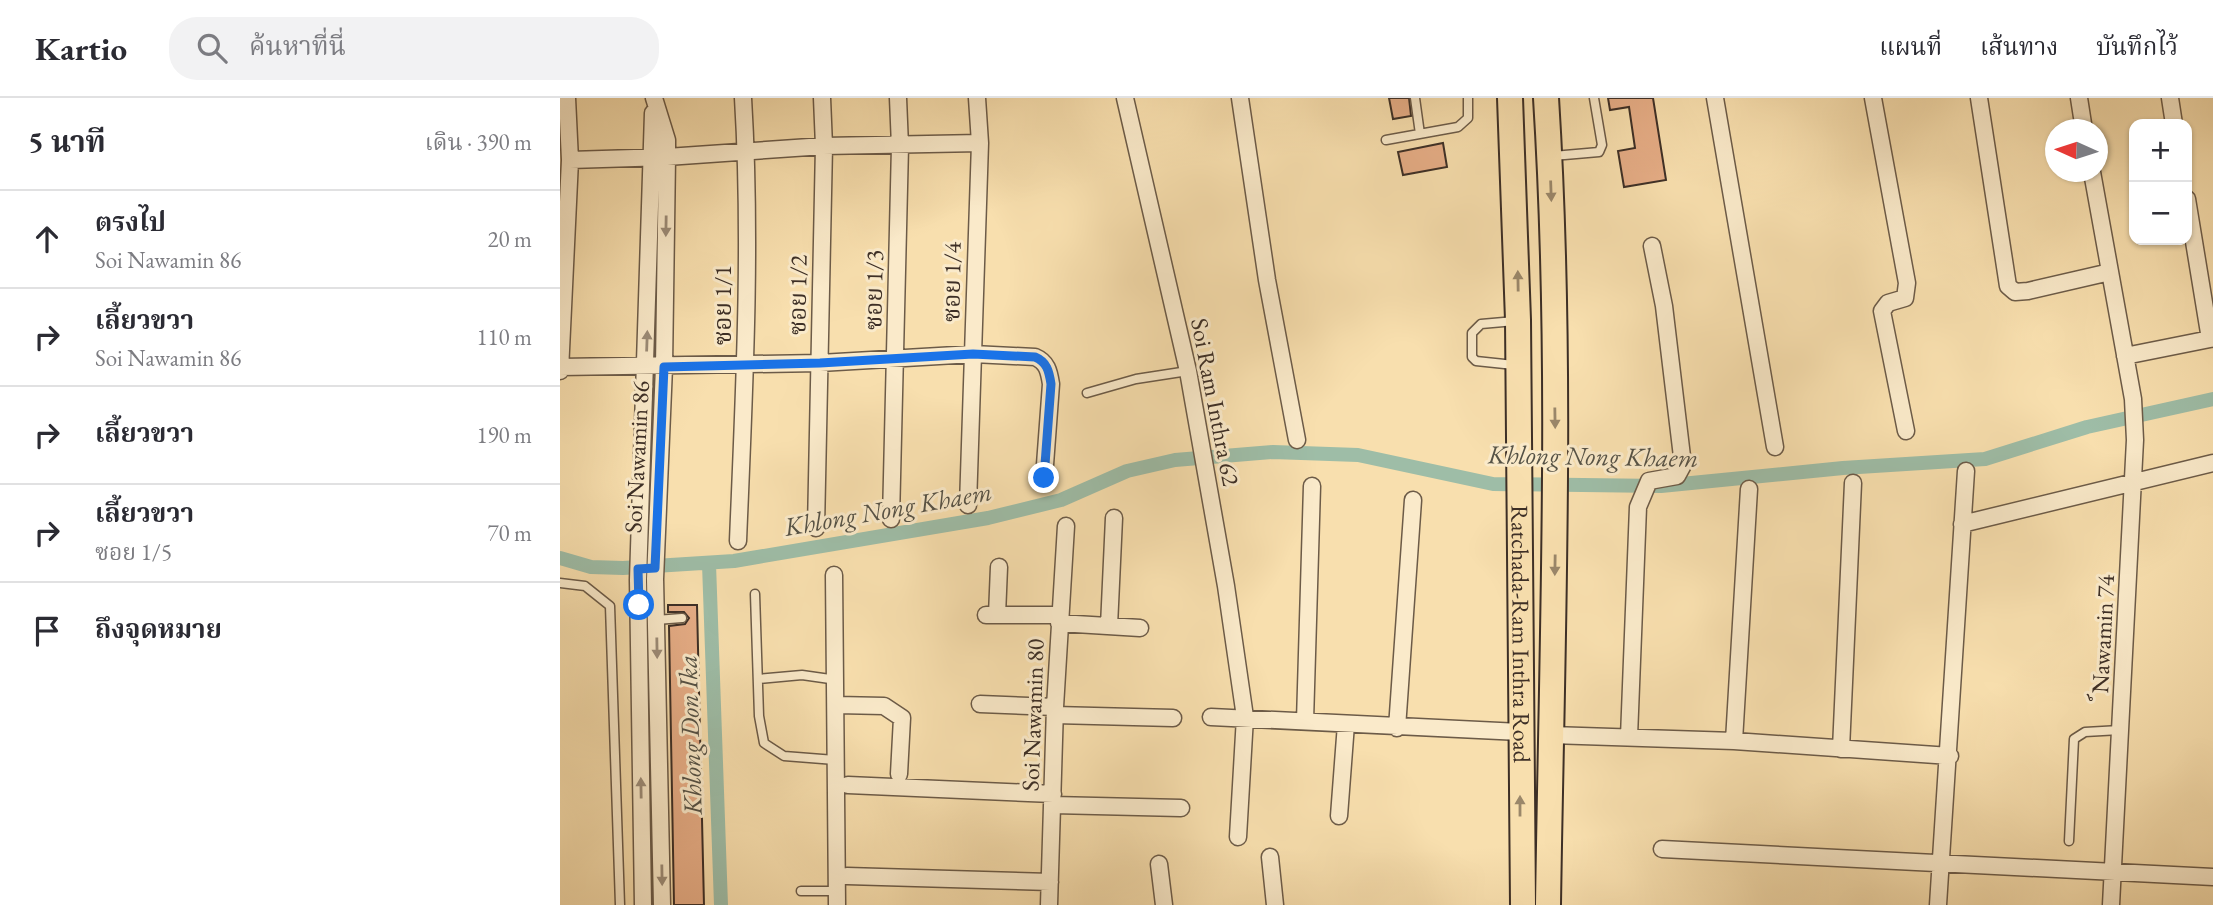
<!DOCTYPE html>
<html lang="th">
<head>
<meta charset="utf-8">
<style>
  :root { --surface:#fff; --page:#f2f2f3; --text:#2b2b33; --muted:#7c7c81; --line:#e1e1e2 }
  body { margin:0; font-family:"EB Garamond","Noto Serif Thai",serif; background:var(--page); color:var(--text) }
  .controls { position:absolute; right:21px; top:21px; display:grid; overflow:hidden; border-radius:14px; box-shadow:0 2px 5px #0004 }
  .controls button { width:63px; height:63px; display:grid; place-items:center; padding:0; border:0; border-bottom:2px solid var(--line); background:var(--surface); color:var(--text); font:35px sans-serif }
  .compass { position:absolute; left:1485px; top:21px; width:63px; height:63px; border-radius:50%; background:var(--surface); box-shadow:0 2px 5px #0004; rotate:273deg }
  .stop { position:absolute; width:21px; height:21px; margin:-16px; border:5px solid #1a73e8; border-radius:50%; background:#fff }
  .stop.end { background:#1a73e8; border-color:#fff; box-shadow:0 2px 7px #0008 }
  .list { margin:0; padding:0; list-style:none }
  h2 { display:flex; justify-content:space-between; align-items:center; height:91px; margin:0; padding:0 28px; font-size:30px }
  h2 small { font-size:23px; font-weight:400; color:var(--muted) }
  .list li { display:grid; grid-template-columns:46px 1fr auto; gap:21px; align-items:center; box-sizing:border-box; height:98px; padding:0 28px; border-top:2px solid var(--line) }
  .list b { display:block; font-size:26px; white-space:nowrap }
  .list p { margin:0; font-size:23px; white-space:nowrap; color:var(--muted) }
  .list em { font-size:23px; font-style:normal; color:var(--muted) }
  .icon { flex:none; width:38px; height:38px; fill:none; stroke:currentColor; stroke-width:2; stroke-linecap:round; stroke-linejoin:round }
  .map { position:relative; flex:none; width:1653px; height:807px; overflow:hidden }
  header { display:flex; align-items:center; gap:42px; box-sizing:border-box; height:98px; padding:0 35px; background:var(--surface); border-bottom:2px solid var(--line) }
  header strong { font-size:33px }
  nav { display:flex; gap:38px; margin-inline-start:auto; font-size:24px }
  .search { width:490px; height:63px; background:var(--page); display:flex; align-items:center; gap:18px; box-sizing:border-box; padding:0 24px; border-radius:28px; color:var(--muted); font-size:26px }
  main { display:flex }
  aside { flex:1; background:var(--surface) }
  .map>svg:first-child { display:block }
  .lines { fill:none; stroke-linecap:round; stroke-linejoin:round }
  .canal { stroke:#9ebda7; stroke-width:14 }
  .building { fill:#e6ad86; stroke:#3d2f26; stroke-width:2 }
  .service-casing { stroke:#6c5b48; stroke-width:11 }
  .minor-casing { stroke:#6c5b48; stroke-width:19 }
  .primary-casing { stroke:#3d2f26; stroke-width:28 }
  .service { stroke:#faeaca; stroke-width:8 }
  .minor { stroke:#faeaca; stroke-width:16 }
  .primary { stroke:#f8dfae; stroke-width:24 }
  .oneway { fill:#9a876a }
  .oneway2 { fill:#9c8c78 }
  .route { stroke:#1a73e8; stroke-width:9 }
  .labels { text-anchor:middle; stroke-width:6; stroke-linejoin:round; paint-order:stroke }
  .street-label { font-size:24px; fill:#3d2f26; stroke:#faeaca }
  .water-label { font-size:26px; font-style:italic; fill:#555246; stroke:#faeaca }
</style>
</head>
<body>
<header>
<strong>Kartio</strong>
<div class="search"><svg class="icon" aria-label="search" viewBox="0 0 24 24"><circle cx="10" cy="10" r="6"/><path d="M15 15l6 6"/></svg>ค้นหาที่นี่</div>
<nav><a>แผนที่</a><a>เส้นทาง</a><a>บันทึกไว้</a></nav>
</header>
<main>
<aside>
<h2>5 นาที<small>เดิน · 390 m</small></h2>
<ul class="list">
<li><svg class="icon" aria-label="ahead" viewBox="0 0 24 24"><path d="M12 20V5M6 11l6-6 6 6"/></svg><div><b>ตรงไป</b><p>Soi Nawamin 86</p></div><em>20 m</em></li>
<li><svg class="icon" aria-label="right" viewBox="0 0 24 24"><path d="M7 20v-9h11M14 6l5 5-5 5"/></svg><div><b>เลี้ยวขวา</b><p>Soi Nawamin 86</p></div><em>110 m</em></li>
<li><svg class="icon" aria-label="right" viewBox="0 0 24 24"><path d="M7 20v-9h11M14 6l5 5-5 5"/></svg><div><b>เลี้ยวขวา</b></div><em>190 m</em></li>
<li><svg class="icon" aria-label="right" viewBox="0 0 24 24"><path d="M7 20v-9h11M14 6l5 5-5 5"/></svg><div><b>เลี้ยวขวา</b><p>ซอย 1/5</p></div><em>70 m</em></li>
<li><svg class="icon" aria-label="arrive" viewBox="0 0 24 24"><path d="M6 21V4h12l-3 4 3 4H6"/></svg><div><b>ถึงจุดหมาย</b></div></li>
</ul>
</aside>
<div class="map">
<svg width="1653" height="807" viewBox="0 0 1653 807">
  <rect width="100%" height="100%" fill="#f8dfae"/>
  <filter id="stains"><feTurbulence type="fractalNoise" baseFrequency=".00286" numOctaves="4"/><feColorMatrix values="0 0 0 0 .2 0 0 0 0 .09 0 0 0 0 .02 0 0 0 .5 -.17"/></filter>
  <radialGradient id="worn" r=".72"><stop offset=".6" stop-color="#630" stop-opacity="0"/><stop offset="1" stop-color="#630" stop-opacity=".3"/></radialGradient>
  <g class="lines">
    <!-- canal -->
    <path class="canal" d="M 0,460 L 31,469 L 63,470 L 174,463 L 428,420 L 501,402 L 567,373 L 615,362 L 713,354 L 798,357 L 933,386 L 1101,388 L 1283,370 L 1425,361 L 1527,329 L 1653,301
      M 149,466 L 161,807"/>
  </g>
  <!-- building -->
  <path class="building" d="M 829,0 L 849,0 L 851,18 L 833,21 Z
    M 1048,0 L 1093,0 L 1106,82 L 1064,89 L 1058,53 L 1075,50 L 1069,9 L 1050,12 Z
    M 883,45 L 887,69 L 843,77 L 838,54 Z
    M 108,507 L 137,507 L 144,807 L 114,807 L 109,528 L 125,526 L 129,520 L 124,514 L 108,514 Z"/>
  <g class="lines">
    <!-- service casing -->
    <g class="service-casing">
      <path id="service" d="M 855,0 L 860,36
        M 826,42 L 898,29 L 908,20 L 908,0
        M 993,58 L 1039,54 L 1042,47 L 1034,0
        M 954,267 L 916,263 L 912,259 L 912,235 L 921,226 L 955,223
        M 527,295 L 576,281 L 628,273
        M 0,485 L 25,488 L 50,508 L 60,807
        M 195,496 L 199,618 L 204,645 L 224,658 L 275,662
        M 96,522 L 122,520
        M 198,581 L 242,577 L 277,582
        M 1509,743 L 1514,641 L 1525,634 L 1560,632
        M 241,793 L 276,793"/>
    </g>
    <!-- minor casing -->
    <g class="minor-casing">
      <path id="minor" d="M 94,0 L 107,42 L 107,59 L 104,269 L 95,481 L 102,807
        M 565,0 L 628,273 L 666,488 L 685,619 L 678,739
        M 680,0 L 707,182 L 737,342
        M 1155,0 L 1215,349
        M 1313,0 L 1347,185 L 1345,200 L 1328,205 L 1322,213 L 1346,333
        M 1419,0 L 1448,188 L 1455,194 L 1468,193 L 1550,174
        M 1519,0 L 1524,32
        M 1610,0 L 1614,26
        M 10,62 L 107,59 L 264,48 L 420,45
        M 1532,74 L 1573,301 L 1575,342 L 1551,807
        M 1565,258 L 1650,241 L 1627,101
        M 0,269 L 260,265 L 413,256 L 475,259 C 487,264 489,273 491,286 L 484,380
        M 0,273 L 10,62 L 7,0
        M 408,407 L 420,45 L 417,0
        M 331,421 L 340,48 L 338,0
        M 1402,426 L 1653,365
        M 256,430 L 264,48 L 262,0
        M 178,443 C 184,296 192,147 183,0
        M 274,477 L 277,807
        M 426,517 L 500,517
        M 437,517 L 439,469
        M 499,525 L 580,530
        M 549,528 L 554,420
        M 420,606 L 495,609
        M 277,607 L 324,608 L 342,620 L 339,676
        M 495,617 L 613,620
        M 651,619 L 960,634
        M 745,623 L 752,388
        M 837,630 L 853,402
        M 991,637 L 1174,643 L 1390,658
        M 1069,639 L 1078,409 L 1089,383 L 1117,378 L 1123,367 L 1104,208 L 1092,148
        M 1174,643 L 1189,391
        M 1281,651 L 1293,385
        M 288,687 L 493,696
        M 493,707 L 621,710
        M 779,718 L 786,626
        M 1102,751 L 1653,779
        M 710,759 L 715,807
        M 599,766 L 604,807
        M 287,778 L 490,784
        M 83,807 L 78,482 L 93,15
        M 489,807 L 495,609 L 506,428
        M 1378,807 L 1406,373"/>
    </g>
    <!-- primary casing -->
    <g class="primary-casing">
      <g id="primary">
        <path id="s1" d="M 950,0 L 958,222 L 963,807"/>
        <path d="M 986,0 C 1003,269 992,538 988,807"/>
      </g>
    </g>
    <!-- service -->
    <use href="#service" class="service"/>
    <!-- minor -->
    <use href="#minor" class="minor"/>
    <!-- primary -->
    <use href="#primary" class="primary"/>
  </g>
  <!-- one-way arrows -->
  <defs><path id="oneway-solid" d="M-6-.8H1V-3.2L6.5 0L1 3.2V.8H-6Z" transform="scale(1.75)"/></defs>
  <g class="oneway">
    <use href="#oneway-solid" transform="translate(991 93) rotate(88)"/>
    <use href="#oneway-solid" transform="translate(958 183) rotate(-91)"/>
    <use href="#oneway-solid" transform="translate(995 320) rotate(89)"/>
    <use href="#oneway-solid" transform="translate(995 467) rotate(91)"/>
    <use href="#oneway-solid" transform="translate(960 708) rotate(-90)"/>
  </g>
  <g class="oneway2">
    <use href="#oneway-solid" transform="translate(106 128) rotate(91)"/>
    <use href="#oneway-solid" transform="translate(87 243) rotate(-88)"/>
    <use href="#oneway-solid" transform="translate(97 550) rotate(89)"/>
    <use href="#oneway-solid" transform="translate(81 690) rotate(-91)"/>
    <use href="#oneway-solid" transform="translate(102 777) rotate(89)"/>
  </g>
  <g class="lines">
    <!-- route -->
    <path class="route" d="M 79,507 L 78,471 L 95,470 L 104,269 L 260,265 L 413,256 L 475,259 C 487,264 489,273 491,286 L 484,380"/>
  </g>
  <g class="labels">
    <!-- street labels -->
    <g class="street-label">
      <text transform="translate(392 184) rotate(-89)" y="8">ซอย 1/4</text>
      <text transform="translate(314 192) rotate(-89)" y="8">ซอย 1/3</text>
      <text transform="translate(238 197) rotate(-89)" y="8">ซอย 1/2</text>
      <text transform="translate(163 207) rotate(-90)" y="8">ซอย 1/1</text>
      <text transform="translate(655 304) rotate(79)" y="8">Soi Ram Inthra 62</text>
      <text transform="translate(77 359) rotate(-87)" y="8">Soi Nawamin 86</text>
      <text dy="8" stroke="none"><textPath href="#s1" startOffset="536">Ratchada-Ram Inthra Road</textPath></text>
      <text transform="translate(1543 536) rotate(-87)" y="8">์Nawamin 74</text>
      <text transform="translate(473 617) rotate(-88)" y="8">Soi Nawamin 80</text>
    </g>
    <!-- water labels -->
    <g class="water-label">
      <text transform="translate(1033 358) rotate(1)" y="9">Khlong Nong Khaem</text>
      <text transform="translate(328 411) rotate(-10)" y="9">Khlong Nong Khaem</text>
      <text transform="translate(130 637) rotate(-92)" y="9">Khlong Don Ika</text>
    </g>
  </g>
  <rect width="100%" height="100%" filter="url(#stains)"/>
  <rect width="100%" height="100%" fill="url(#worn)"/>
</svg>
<div class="controls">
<button>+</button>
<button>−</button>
</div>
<svg class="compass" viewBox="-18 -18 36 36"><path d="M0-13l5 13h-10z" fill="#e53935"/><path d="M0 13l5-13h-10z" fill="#7c7c81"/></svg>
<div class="stop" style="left:79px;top:507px"></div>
<div class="stop end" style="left:484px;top:380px"></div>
</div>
</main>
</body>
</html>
